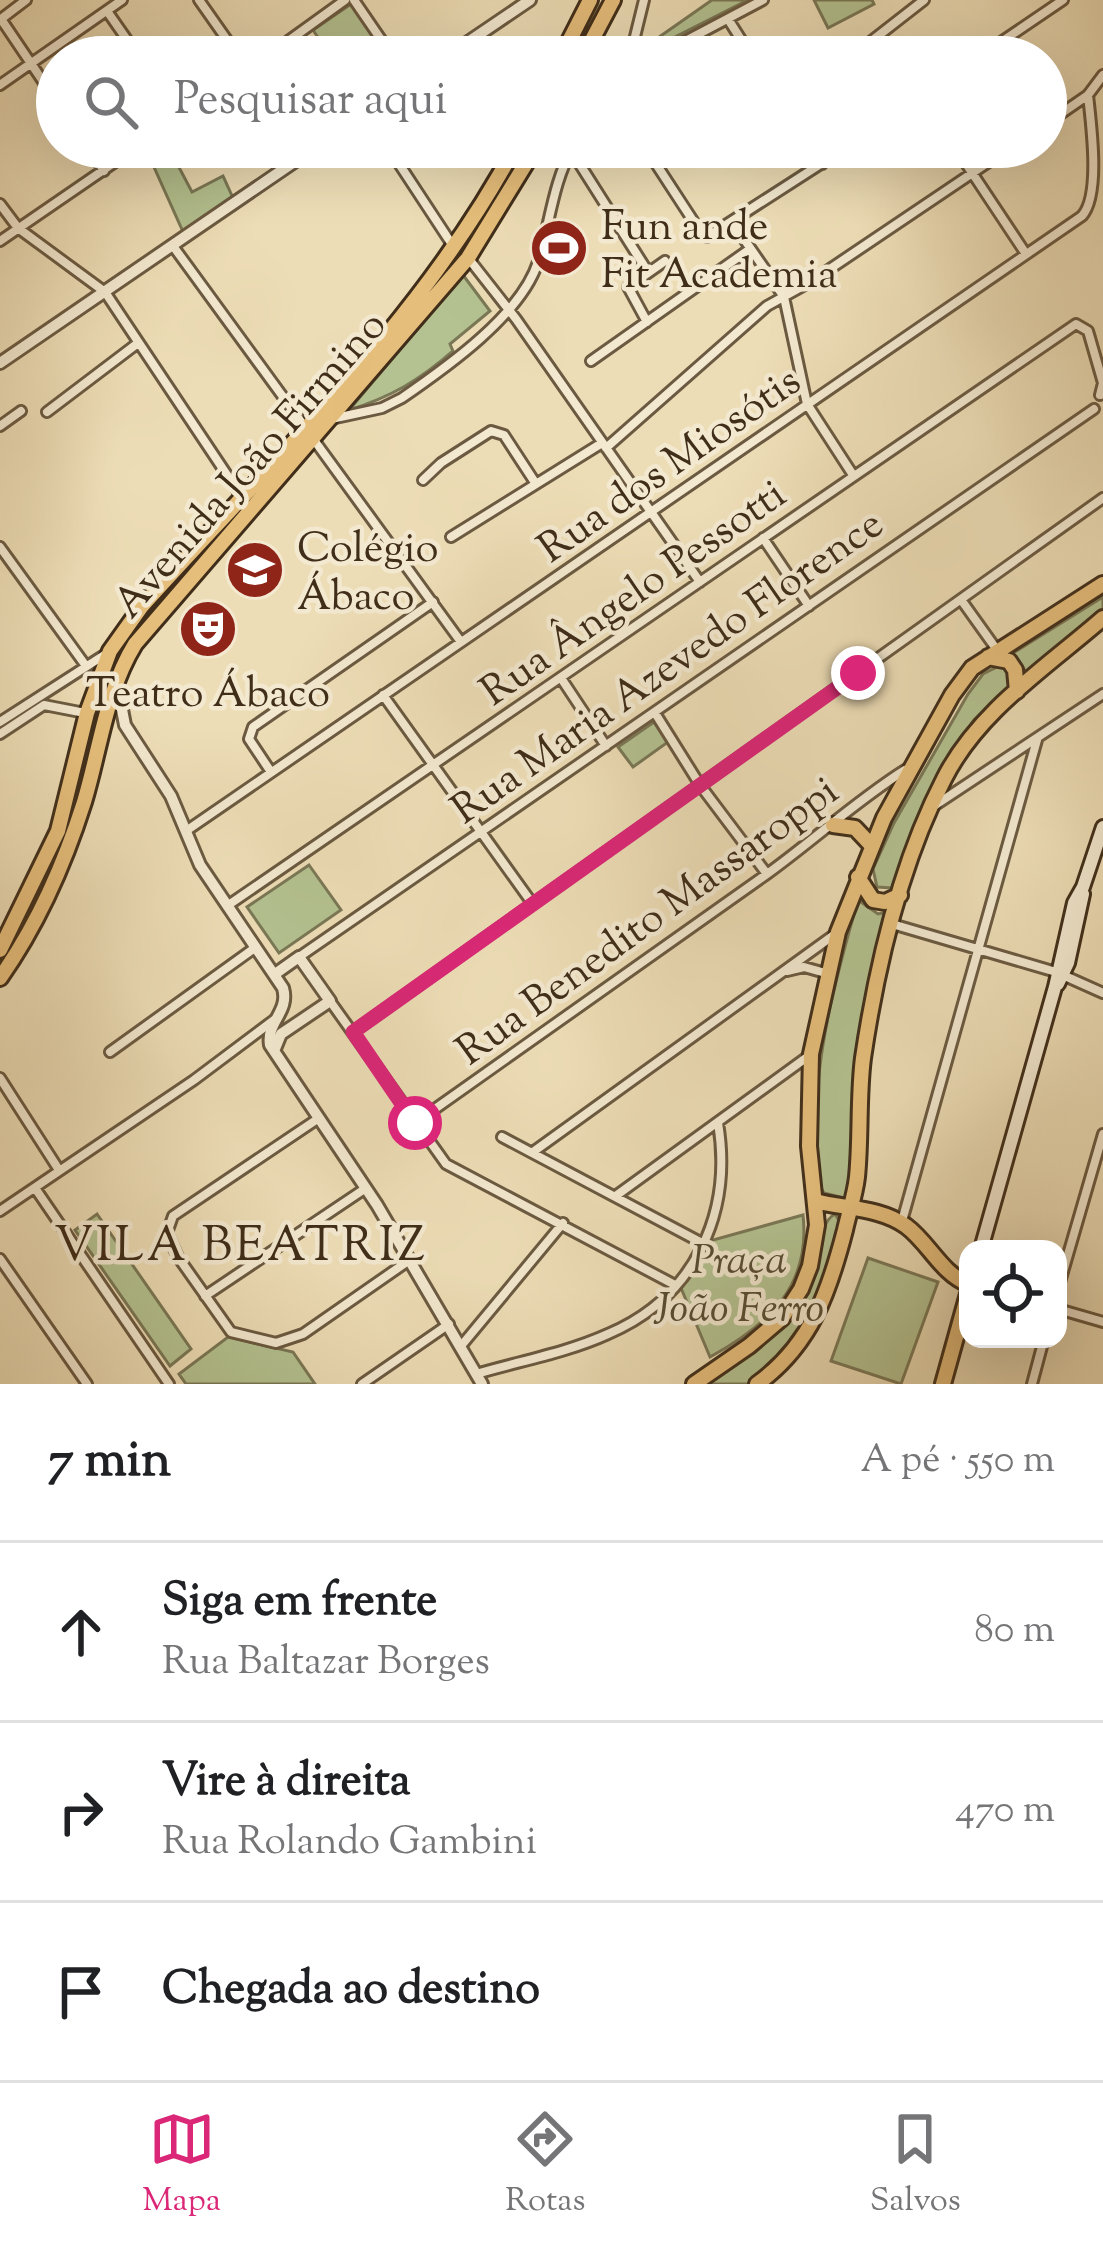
<!DOCTYPE html>
<html lang="pt">
<head>
<meta charset="utf-8">
<style>
  :root { --surface:#fff; --page:#f6f6f6; --text:#202124; --muted:#757577; --line:#e0e0e0; --accent:#db2777 }
  body { margin:0; font-family:"Sorts Mill Goudy",serif; background:var(--page); color:var(--text) }
  .controls { position:absolute; right:36px; bottom:36px; display:grid; overflow:hidden; border-radius:24px; box-shadow:0 12px 48px #0002 }
  .controls button { width:108px; height:108px; display:grid; place-items:center; padding:0; border:0; border-bottom:3px solid var(--line); background:var(--surface); color:var(--text); font:60px sans-serif }
  .stop { position:absolute; width:36px; height:36px; margin:-27px; border:9px solid #db2777; border-radius:50%; background:#fff }
  .stop.end { background:#db2777; border-color:#fff; box-shadow:0 3px 12px #0008 }
  .list { margin:0; padding:0; list-style:none }
  h2 { display:flex; justify-content:space-between; align-items:center; height:156px; margin:0; padding:0 48px; font-size:51px }
  h2 small { font-size:39px; font-weight:400; color:var(--muted) }
  .list li { display:grid; grid-template-columns:78px 1fr auto; gap:36px; align-items:center; box-sizing:border-box; height:180px; padding:0 48px; border-top:3px solid var(--line) }
  .list b { display:block; font-size:45px; white-space:nowrap }
  .list p { margin:0; font-size:39px; white-space:nowrap; color:var(--muted) }
  .list em { font-size:39px; font-style:normal; color:var(--muted) }
  .icon { flex:none; width:66px; height:66px; fill:none; stroke:currentColor; stroke-width:2; stroke-linecap:round; stroke-linejoin:round }
  .map { position:relative; flex:none; width:1103px; height:1384px; overflow:hidden }
  .search { position:absolute; background:var(--surface); box-shadow:0 12px 48px #0002; left:36px; right:36px; top:36px; height:132px; display:flex; align-items:center; gap:30px; box-sizing:border-box; padding:0 42px; border-radius:66px; color:var(--muted); font-size:45px }
  .sheet { height:696px; background:var(--surface) }
  nav { display:flex; justify-content:space-around; align-items:center; box-sizing:border-box; height:168px; border-top:3px solid var(--line); background:var(--surface); font-size:33px; color:var(--muted) }
  nav a { display:grid; justify-items:center; gap:6px }
  nav .on { color:var(--accent) }
  .map>svg:first-child { display:block }
  .green { fill:#b4c291; stroke:#7a7856; stroke-width:3 }
  .lines { fill:none; stroke-linecap:round; stroke-linejoin:round }
  .minor-casing { stroke:#6b5a41; stroke-width:14 }
  .tertiary-casing { stroke:#6b5a41; stroke-width:16 }
  .secondary-casing { stroke:#402e1a; stroke-width:18 }
  .primary-casing { stroke:#402e1a; stroke-width:20 }
  .minor { stroke:#f3e9d0; stroke-width:8 }
  .tertiary { stroke:#f3e9d0; stroke-width:10 }
  .secondary { stroke:#f3e9d0; stroke-width:12 }
  .primary { stroke:#e6be7b; stroke-width:14 }
  .route { stroke:#db2777; stroke-width:15 }
  .labels { text-anchor:middle; stroke-width:9; stroke-linejoin:round; paint-order:stroke }
  .poi-label { font-size:42px; fill:#402e1a; stroke:#f3e9d0; text-anchor:start }
  .street-label { font-size:42px; fill:#402e1a; stroke:#f3e9d0 }
  .park-label { font-size:42px; font-style:italic; fill:#574c32; stroke:#f3e9d0 }
  .quarter-label { font-size:48px; letter-spacing:3px; fill:#402e1a; stroke:#f3e9d0 }
</style>
</head>
<body>
<div class="map">
<svg width="1103" height="1384" viewBox="0 0 1103 1384">
  <rect width="100%" height="100%" fill="#edddb6"/>
  <filter id="stains"><feTurbulence type="fractalNoise" baseFrequency=".00167" numOctaves="4"/><feColorMatrix values="0 0 0 0 .2 0 0 0 0 .09 0 0 0 0 .02 0 0 0 .5 -.17"/></filter>
  <radialGradient id="worn" r=".72"><stop offset=".6" stop-color="#630" stop-opacity="0"/><stop offset="1" stop-color="#630" stop-opacity=".3"/></radialGradient>
  <!-- green -->
  <path class="green" d="M 712,0 L 748,0 L 665,42 L 652,42 Z
    M 814,0 L 872,0 L 874,4 L 828,28 Z
    M 351,4 L 387,57 L 331,57 L 313,30 Z
    M 145,147 L 177,147 L 173,156 L 192,192 L 223,176 L 233,198 L 184,234 Z
    M 463,275 L 490,311 L 450,344 L 453,351 C 420,380 391,397 349,410 Z
    M 1103,597 L 1103,613 L 1028,675 L 1013,653 Z
    M 1001,665 L 1008,670 L 1010,686 L 974,720 L 946,761 L 893,888 L 877,887 L 873,869 L 894,823 L 968,694 L 983,674 Z
    M 654,722 L 668,742 L 633,767 L 618,747 Z
    M 309,865 L 341,910 L 279,953 L 247,907 Z
    M 858,900 L 878,914 L 888,912 L 851,1195 L 844,1198 L 824,1193 C 813,1177 815,1158 815,1139 C 815,1055 835,980 858,900 Z
    M 97,1214 L 191,1349 L 170,1366 L 75,1230 Z
    M 835,1214 L 842,1225 L 818,1305 L 784,1357 L 748,1384 L 708,1384 C 750,1355 788,1331 810,1284 C 820,1264 816,1224 835,1214 Z
    M 803,1215 C 811,1287 768,1325 710,1357 L 681,1288 L 713,1240 Z
    M 868,1258 L 938,1282 L 901,1384 L 831,1361 Z
    M 228,1337 L 293,1352 L 315,1384 L 186,1384 L 179,1374 Z"/>
  <g class="lines">
    <!-- minor casing -->
    <g class="minor-casing">
      <path id="minor" d="M 199,0 L 239,57
        M 354,0 L 393,57
        M 107,11 L 139,57
        M 1,19 L 57,102
        M 1,19 L 26,0
        M 728,19 L 752,57
        M 634,45 L 662,50
        M 266,57 L 345,0
        M 630,57 L 644,0
        M 655,57 L 763,0
        M 851,57 L 924,0
        M 979,57 L 1063,0
        M 0,85 L 122,0
        M 1046,124 L 1088,95 L 1103,75
        M 88,147 L 104,171
        M 388,147 L 453,246
        M 645,147 L 701,233 L 707,237 L 847,147
        M 811,147 L 822,164
        M 955,147 L 1026,254
        M 572,152 L 648,272
        M 0,204 L 18,228 L 105,292 L 241,496
        M 733,223 L 784,297 L 807,404 L 853,475
        M 0,241 L 137,147
        M 173,246 L 305,427
        M 469,259 L 516,319 L 700,582
        M 647,322 L 628,287 L 665,261
        M 591,361 L 750,249
        M 47,412 L 138,343
        M 331,419 L 382,408 L 402,398 C 447,367 521,315 538,262 C 550,223 553,182 573,147
        M 0,426 L 21,411
        M 314,440 L 461,642
        M 606,448 L 767,306 L 812,281 L 1011,147
        M 423,480 L 441,463 L 491,431 L 504,435 L 536,484
        M 451,537 L 602,443
        M 763,538 L 809,606
        M 0,547 L 86,666
        M 962,601 L 997,650
        M 561,678 L 606,746
        M 383,695 L 532,903
        M 655,713 L 700,785 L 767,874
        M 0,722 L 109,652
        M 0,734 L 44,705 L 85,713
        M 271,772 L 249,739 L 253,727 L 433,602
        M 934,806 L 1103,694
        M 186,831 L 1082,216 C 1101,195 1091,124 1088,95
        M 227,906 L 1076,324 L 1088,331 L 1103,383 L 1100,395
        M 892,924 L 1056,972 L 1103,993
        M 299,957 L 1094,409
        M 787,971 L 804,967 L 829,974
        M 330,1001 L 446,1164 L 675,1285
        M 353,1032 L 1103,498
        M 110,1052 L 256,947
        M 0,1078 L 59,1170
        M 319,1118 L 173,1216 L 167,1233 L 178,1257 L 231,1332 L 276,1343 L 303,1334 L 411,1259
        M 415,1123 C 532,1040 650,958 767,874 C 814,840 856,801 905,770
        M 502,1137 L 704,1244
        M 533,1152 L 838,932
        M 35,1188 L 169,1384
        M 617,1195 L 810,1055
        M 0,1211 L 194,1080 L 274,1020
        M 902,1221 L 1037,740
        M 0,1259 L 87,1384
        M 1058,1289 L 1103,1134
        M 205,1296 L 366,1188
        M 1058,1309 L 1103,1322
        M 461,1346 L 563,1223
        M 476,1374 C 520,1361 566,1353 608,1334 C 695,1297 733,1213 718,1123
        M 362,1384 L 449,1324
        M 1032,1384 L 1044,1339"/>
    </g>
    <!-- tertiary casing -->
    <g class="tertiary-casing">
      <path id="tertiary" d="M 446,57 L 530,0
        M 0,363 L 316,147
        M 117,684 L 125,725 L 171,796 L 200,865 L 283,988 C 290,1012 266,1022 270,1045 L 377,1205 L 482,1384
        M 274,1051 L 281,1034 L 330,1001 L 299,957 L 275,974"/>
    </g>
    <!-- secondary casing -->
    <g class="secondary-casing">
      <path id="secondary" d="M 1058,984 L 1068,963 L 1083,894
        M 981,1249 L 1055,987 L 1074,903 L 1083,887 L 1103,827"/>
    </g>
    <!-- primary casing -->
    <g class="primary-casing">
      <path id="primary" d="M 561,57 L 590,0
        M 583,57 L 613,0
        M 988,657 L 1009,661 L 1015,670 L 1017,691
        M 833,825 L 855,828 L 871,845
        M 858,877 L 873,900 L 885,902 L 900,895
        M 0,950 L 58,831 L 87,713 L 110,651 L 142,606 C 273,460 422,321 515,147
        M 0,978 C 38,924 64,865 84,802 C 100,749 106,691 135,644 L 468,258 L 536,147
        M 815,1201 C 845,1209 879,1207 906,1226 C 929,1243 941,1273 968,1284
        M 694,1384 L 749,1346 L 782,1318 L 801,1289 L 810,1266 L 817,1225 L 809,1146 L 811,1054 L 838,932 L 884,818 L 952,695 L 972,668 L 1103,584
        M 757,1384 C 811,1345 829,1292 845,1230 C 849,1212 855,1195 857,1177 C 861,1137 858,1097 863,1058 C 877,964 900,864 944,779 C 978,711 1047,667 1103,618
        M 943,1384 L 968,1294"/>
    </g>
    <!-- minor -->
    <use href="#minor" class="minor"/>
    <!-- tertiary -->
    <use href="#tertiary" class="tertiary"/>
    <!-- secondary -->
    <use href="#secondary" class="secondary"/>
    <!-- primary -->
    <use href="#primary" class="primary"/>
  </g>
  <g class="lines">
    <!-- route -->
    <path class="route" d="M 415,1123 L 353,1032 L 858,673"/>
  </g>
  <!-- icons -->
  <defs>
    <g id="stadium-disc" transform="scale(3)"><circle r="9.5" fill="#8f2418" stroke="#f3e9d0"/><path d="M0-5a6.5 5 0 1 0 0 10a6.5 5 0 1 0 0-10ZM-3.5-1.8h7v3.6h-7Z" fill="#fff"/></g>
    <g id="school-disc" transform="scale(3)"><circle r="9.5" fill="#8f2418" stroke="#f3e9d0"/><path d="M0-5L7-2L0 1L-7-2ZM-4 1L0 2.5L4 1V4Q0 6-4 4Z" fill="#fff"/></g>
    <g id="theatre-disc" transform="scale(3)"><circle r="9.5" fill="#8f2418" stroke="#f3e9d0"/><path d="M-5-5.5Q0-4 5-5.5V0Q5 5 0 6Q-5 5-5 0ZM-3.3-2.5H-1v1.5H-3.3ZM1-2.5H3.3v1.5H1ZM-2.8 1Q0 5.5 2.8 1Z" fill="#fff"/></g>
  </defs>
  <g fill-rule="evenodd">
    <use href="#stadium-disc" x="559" y="248"/>
    <use href="#school-disc" x="255" y="570"/>
    <use href="#theatre-disc" x="208" y="629"/>
  </g>
  <g class="labels">
    <!-- poi labels -->
    <g class="poi-label">
      <text x="601" y="239">Fun ande<tspan x="601" dy="48">Fit Academia</tspan></text>
      <text x="297" y="561">Colégio<tspan x="297" dy="48">Ábaco</tspan></text>
      <text x="208" y="706" text-anchor="middle">Teatro Ábaco</text>
    </g>
    <!-- street labels -->
    <g class="street-label">
      <text transform="translate(248 463) rotate(-49)" y="15">Avenida João Firmino</text>
      <text transform="translate(668 463) rotate(-35)" y="15">Rua dos Miosótis</text>
      <text transform="translate(632 591) rotate(-35)" y="15">Rua Ângelo Pessotti</text>
      <text transform="translate(666 665) rotate(-35)" y="15">Rua Maria Azevedo Florence</text>
      <text transform="translate(646 919) rotate(-36)" y="15">Rua Benedito Massaroppi</text>
    </g>
    <!-- park labels -->
    <g class="park-label">
      <text x="739" y="1273">Praça<tspan x="739" dy="48">João Ferro</tspan></text>
    </g>
    <!-- quarter labels -->
    <g class="quarter-label">
      <text x="241" y="1260">VILA BEATRIZ</text>
    </g>
  </g>
  <rect width="100%" height="100%" filter="url(#stains)"/>
  <rect width="100%" height="100%" fill="url(#worn)"/>
</svg>
<div class="controls">
<button><svg class="icon" aria-label="locate" viewBox="0 0 24 24"><circle cx="12" cy="12" r="6"/><path d="M12 2v4M12 18v4M2 12h4M18 12h4"/></svg></button>
</div>
<div class="stop" style="left:415px;top:1123px"></div>
<div class="stop end" style="left:858px;top:673px"></div>
<div class="search"><svg class="icon" aria-label="search" viewBox="0 0 24 24"><circle cx="10" cy="10" r="6"/><path d="M15 15l6 6"/></svg>Pesquisar aqui</div>
</div>
<section class="sheet">
<h2>7 min<small>A pé · 550 m</small></h2>
<ul class="list">
<li><svg class="icon" aria-label="ahead" viewBox="0 0 24 24"><path d="M12 20V5M6 11l6-6 6 6"/></svg><div><b>Siga em frente</b><p>Rua Baltazar Borges</p></div><em>80 m</em></li>
<li><svg class="icon" aria-label="right" viewBox="0 0 24 24"><path d="M7 20v-9h11M14 6l5 5-5 5"/></svg><div><b>Vire à direita</b><p>Rua Rolando Gambini</p></div><em>470 m</em></li>
<li><svg class="icon" aria-label="arrive" viewBox="0 0 24 24"><path d="M6 21V4h12l-3 4 3 4H6"/></svg><div><b>Chegada ao destino</b></div></li>
</ul>
</section>
<nav>
<a class="on"><svg class="icon" aria-label="map" viewBox="0 0 24 24"><path d="M3 6l6-2 6 2 6-2v14l-6 2-6-2-6 2zM9 4v14M15 6v14"/></svg>Mapa</a>
<a><svg class="icon" aria-label="directions" viewBox="0 0 24 24"><path d="M12 3l9 9-9 9-9-9zM9 14v-3h6M13 9l2 2-2 2"/></svg>Rotas</a>
<a><svg class="icon" aria-label="saved" viewBox="0 0 24 24"><path d="M7 4h10v16l-5-4-5 4z"/></svg>Salvos</a>
</nav>
</body>
</html>
